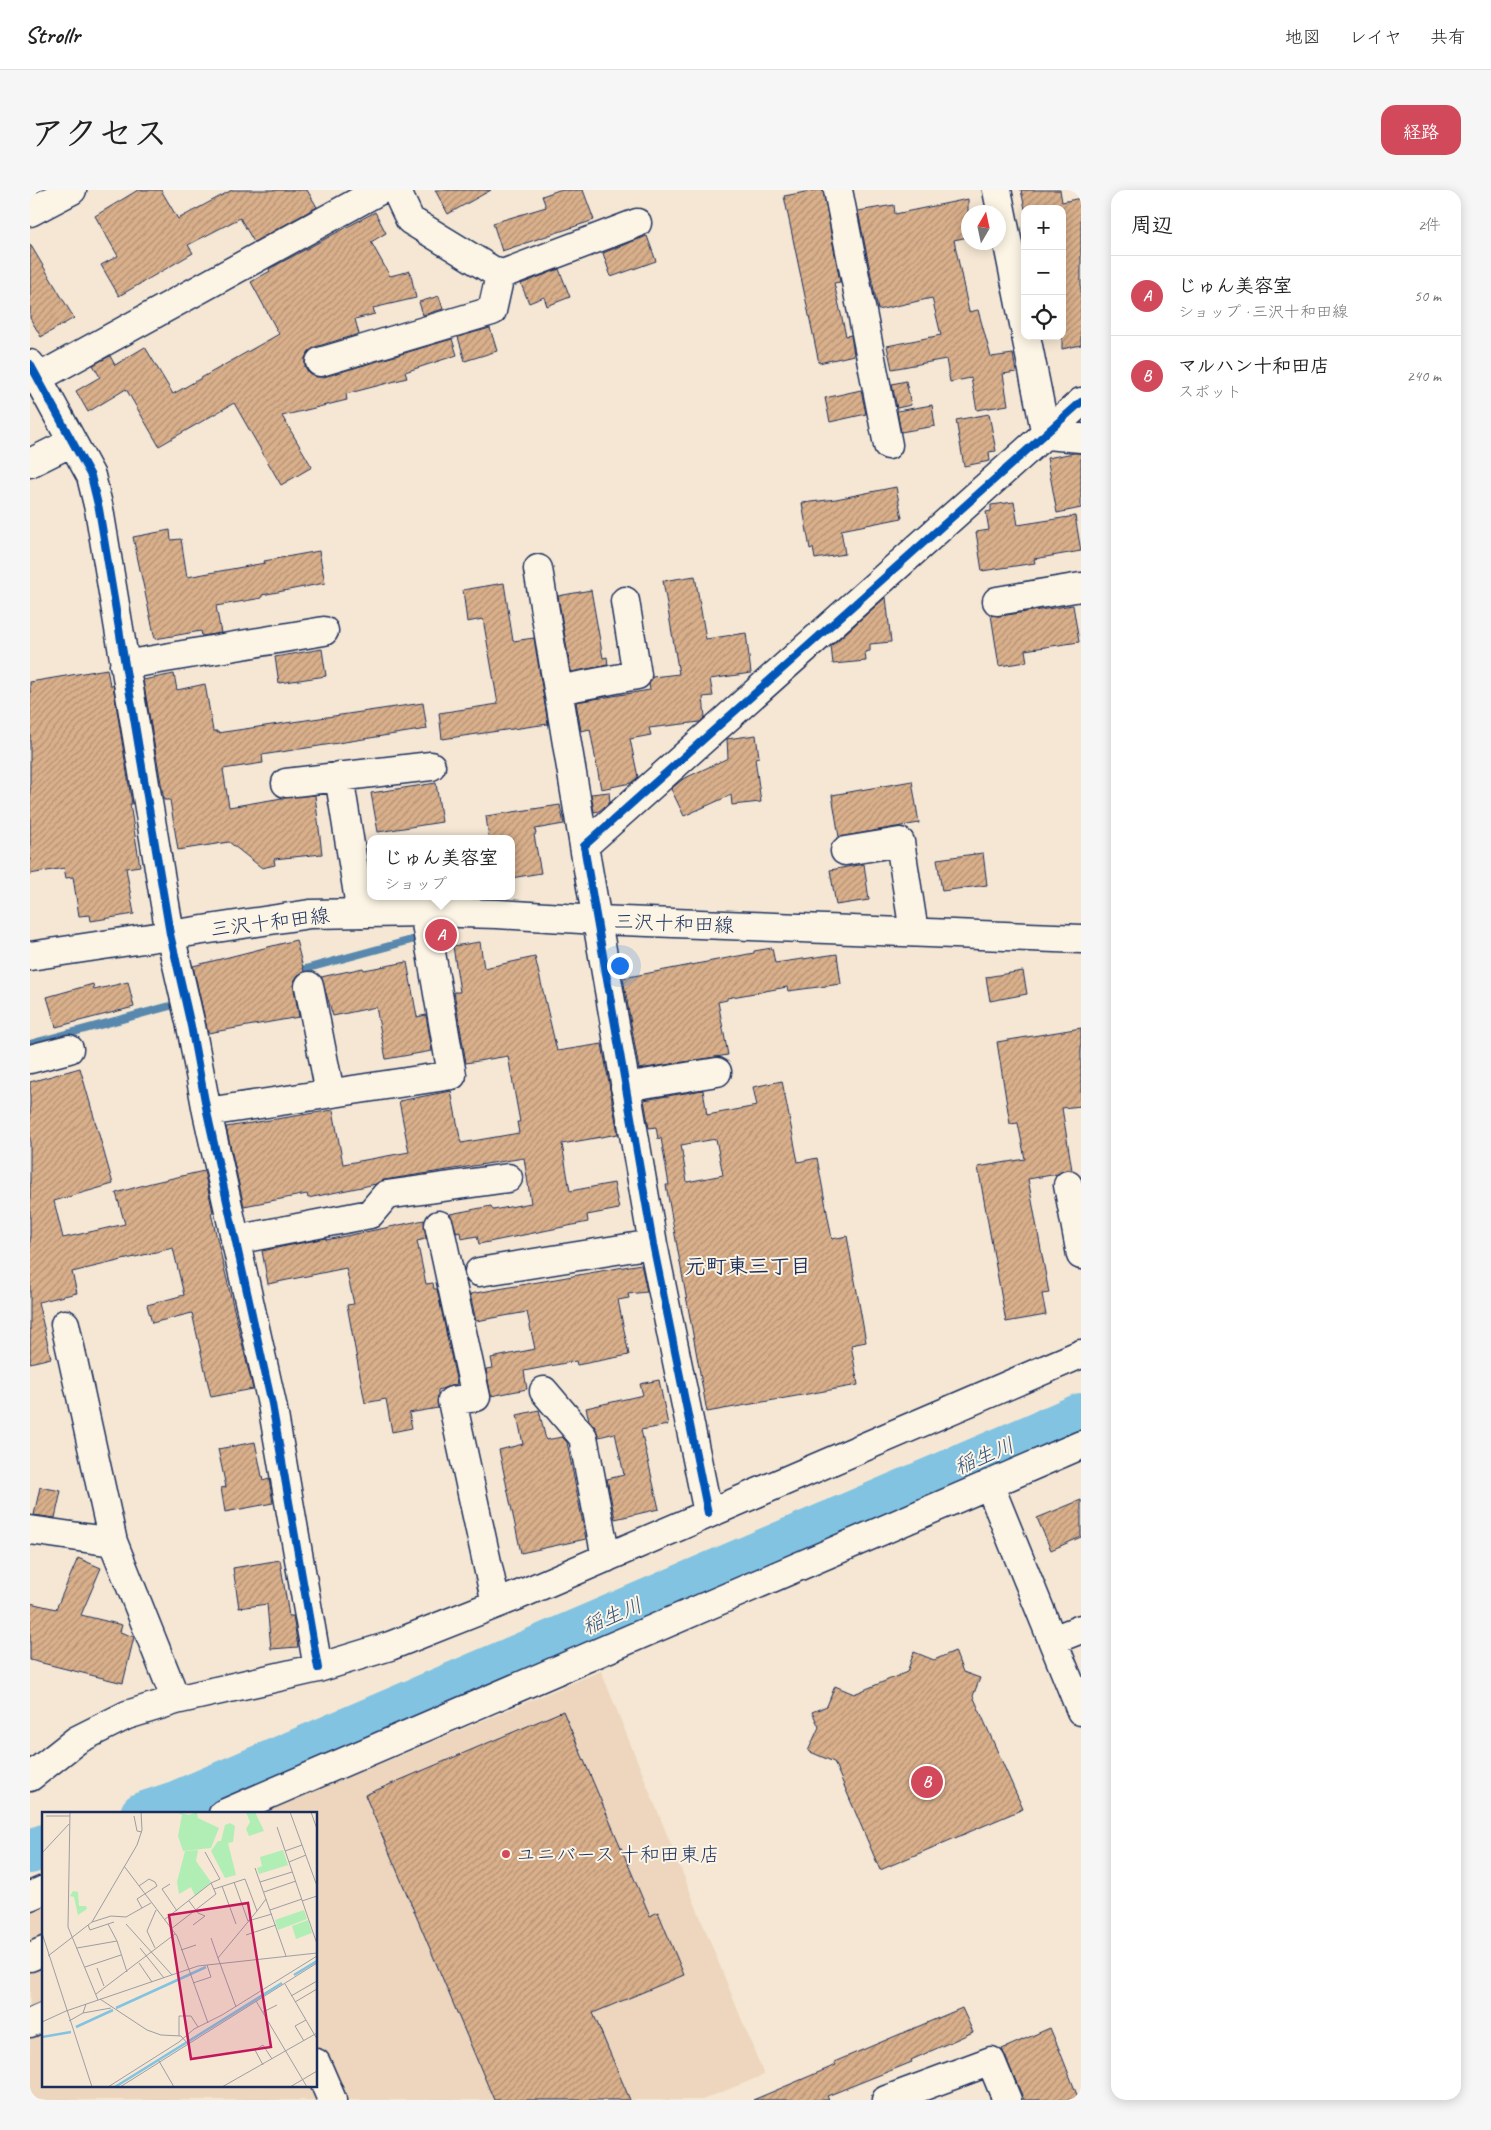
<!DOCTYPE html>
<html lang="ja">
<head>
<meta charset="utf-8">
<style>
  :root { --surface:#fff; --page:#f6f6f6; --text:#222; --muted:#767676; --line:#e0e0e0; --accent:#d1495b }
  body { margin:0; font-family:Caveat,"Klee One",sans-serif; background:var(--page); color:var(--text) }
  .controls { position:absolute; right:15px; top:15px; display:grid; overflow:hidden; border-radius:10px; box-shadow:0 2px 12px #0003 }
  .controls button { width:45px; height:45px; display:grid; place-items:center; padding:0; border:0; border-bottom:1px solid var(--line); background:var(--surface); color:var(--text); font:25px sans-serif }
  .compass { position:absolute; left:931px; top:15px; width:45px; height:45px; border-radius:50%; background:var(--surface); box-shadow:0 2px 12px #0003; rotate:9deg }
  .you { position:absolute; left:589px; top:775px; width:18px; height:18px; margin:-12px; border:4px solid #fff; border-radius:50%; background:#1a73e8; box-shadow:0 0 0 8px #1a73e833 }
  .badge { display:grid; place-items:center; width:32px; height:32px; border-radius:50%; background:var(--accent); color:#fff; font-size:16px; font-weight:700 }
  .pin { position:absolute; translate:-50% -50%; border:2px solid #fff; box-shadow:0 1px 5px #0006 }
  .popup { position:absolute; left:337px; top:645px; width:148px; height:65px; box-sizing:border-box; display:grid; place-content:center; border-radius:10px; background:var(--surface); filter:drop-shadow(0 1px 4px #0005); font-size:16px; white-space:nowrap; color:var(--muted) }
  .popup b { font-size:19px; color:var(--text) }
  .popup::after { content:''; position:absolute; left:50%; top:100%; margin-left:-10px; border:10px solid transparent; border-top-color:var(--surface) }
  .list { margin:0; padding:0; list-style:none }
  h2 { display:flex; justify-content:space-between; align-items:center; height:65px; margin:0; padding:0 20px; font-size:21px }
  h2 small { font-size:16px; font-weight:400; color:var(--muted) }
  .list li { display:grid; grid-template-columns:32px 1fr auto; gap:15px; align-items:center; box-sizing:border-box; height:80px; padding:0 20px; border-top:1px solid var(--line) }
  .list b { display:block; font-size:19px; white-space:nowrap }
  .list p { margin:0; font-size:16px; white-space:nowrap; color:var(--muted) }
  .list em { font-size:16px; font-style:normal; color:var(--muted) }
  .icon { flex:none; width:28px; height:28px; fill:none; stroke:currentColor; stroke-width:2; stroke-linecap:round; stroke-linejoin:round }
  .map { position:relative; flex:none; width:1051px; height:1910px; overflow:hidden; border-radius:15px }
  header { display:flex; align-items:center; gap:30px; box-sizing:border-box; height:70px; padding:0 25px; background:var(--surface); border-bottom:1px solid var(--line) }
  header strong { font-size:24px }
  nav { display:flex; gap:28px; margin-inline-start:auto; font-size:18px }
  .intro { display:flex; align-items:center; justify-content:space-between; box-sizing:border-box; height:120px; padding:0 30px }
  h1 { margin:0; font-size:35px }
  .button { padding:12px 22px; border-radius:15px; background:var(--accent); color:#fff; font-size:18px; font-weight:700 }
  main { display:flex; gap:30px; padding:0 30px }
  aside { flex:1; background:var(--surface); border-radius:15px; box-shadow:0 2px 12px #0003 }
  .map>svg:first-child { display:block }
  .built { fill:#edd6bd }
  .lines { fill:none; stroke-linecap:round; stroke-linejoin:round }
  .stream { stroke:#5988ad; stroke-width:8 }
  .river { stroke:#82c3e2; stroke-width:44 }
  .building { fill:url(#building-hatch); stroke:#1b2f5e; fill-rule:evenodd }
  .minor-casing { stroke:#1b2f5e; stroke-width:31 }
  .major-casing { stroke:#1b2f5e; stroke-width:31 }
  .minor { stroke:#fcf5e5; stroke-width:28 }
  .major { stroke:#fcf5e5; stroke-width:28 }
  .cycleway-casing { stroke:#fcf5e5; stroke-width:11 }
  .cycleway { stroke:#0057b8; stroke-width:8 }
  .poi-dot { fill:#d1495b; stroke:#fcf5e5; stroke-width:2 }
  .labels { text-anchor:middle; stroke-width:4; stroke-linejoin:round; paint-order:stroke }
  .street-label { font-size:20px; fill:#1b2f5e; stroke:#fcf5e5 }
  .poi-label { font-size:20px; fill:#1b2f5e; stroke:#fcf5e5; text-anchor:start }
  .neighbourhood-label { font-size:21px; font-weight:bold; fill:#1b2f5e; stroke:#fcf5e5 }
  .water-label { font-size:21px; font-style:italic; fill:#35547f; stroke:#fcf5e5 }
  .inset-river { fill:none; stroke:#82c3e2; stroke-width:2.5 }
  .inset-road { fill:none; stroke:#9e9da4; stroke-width:1 }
  .view { fill:#c2185b; fill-opacity:0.15; stroke:#c2185b; stroke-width:2.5 }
  .inset-edge { fill:none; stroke:#1b2f5e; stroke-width:2.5 }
</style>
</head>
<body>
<header>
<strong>Strollr</strong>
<nav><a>地図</a><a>レイヤ</a><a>共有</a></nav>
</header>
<div class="intro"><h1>アクセス</h1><a class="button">経路</a></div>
<main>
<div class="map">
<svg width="1051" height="1910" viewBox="0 0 1051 1910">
  <defs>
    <pattern id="building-hatch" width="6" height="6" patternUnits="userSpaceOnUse" patternTransform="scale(1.25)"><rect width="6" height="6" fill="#dab08b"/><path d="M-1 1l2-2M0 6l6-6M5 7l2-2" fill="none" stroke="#b09075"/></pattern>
  </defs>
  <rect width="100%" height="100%" fill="#f5e7d3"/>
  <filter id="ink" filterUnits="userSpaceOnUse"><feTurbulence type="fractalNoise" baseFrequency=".02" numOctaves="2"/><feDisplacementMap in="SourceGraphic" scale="10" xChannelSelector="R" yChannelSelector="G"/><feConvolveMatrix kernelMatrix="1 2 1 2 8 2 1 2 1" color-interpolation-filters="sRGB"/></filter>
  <g filter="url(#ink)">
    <!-- built -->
    <path class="built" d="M 571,1481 L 734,1885 L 672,1910 L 0,1910 L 0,1721 L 14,1715 L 14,1896 L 286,1896 L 286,1624 L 231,1624 Z"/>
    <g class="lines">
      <!-- stream -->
      <path class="stream" d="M 264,782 L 385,749
        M 0,854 L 151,813"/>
      <!-- river -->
      <path class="river" d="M 112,1624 L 148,1612 L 1051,1225
        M 0,1662 L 14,1656"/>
    </g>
    <!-- building -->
    <path class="building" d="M 108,0 L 131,0 L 148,29 L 202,0 L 277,0 L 287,17 L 224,52 L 210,28 L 158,55 L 163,63 L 89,106 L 71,75 L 88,66 L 65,26 Z
      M 405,0 L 461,0 L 418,24 Z
      M 529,0 L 553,0 L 564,30 L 472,61 L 463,33 L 516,17 L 512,6 Z
      M 786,0 L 793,0 L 810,92 L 804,93 L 816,146 L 821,145 L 824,165 L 789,173 L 754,6 Z
      M 991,0 L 1030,0 L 1032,12 L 1051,8 L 1051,155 L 1032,159 L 1032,19 L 995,19 Z
      M 938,9 L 938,47 L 924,50 L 939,122 L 948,120 L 961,167 L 983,164 L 986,182 L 973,184 L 978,215 L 947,220 L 941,188 L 920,192 L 916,169 L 862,179 L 857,156 L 911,145 L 902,108 L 848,120 L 828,21 L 864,15 L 865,24 Z
      M 345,22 L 356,43 L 341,52 L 360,86 L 380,81 L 386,108 L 343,118 L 345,124 L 325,129 L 329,144 L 285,157 L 279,161 L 275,168 L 275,177 L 279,183 L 286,187 L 294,187 L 422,149 L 427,165 L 375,182 L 377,188 L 316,204 L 317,210 L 252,226 L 282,277 L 251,295 L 204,213 L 129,256 L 96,199 L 58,222 L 46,201 L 70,187 L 63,175 L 80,166 L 85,175 L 115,157 L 143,204 L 249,144 L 221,92 L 240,81 L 239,79 Z
      M 617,46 L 626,71 L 581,87 L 573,63 Z
      M 0,54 L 44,128 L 11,147 L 0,128 Z
      M 529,79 L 540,107 L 517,116 L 514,107 L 499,113 L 491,94 Z
      M 409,106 L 413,119 L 393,125 L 389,112 Z
      M 460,138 L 467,161 L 435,171 L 428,147 Z
      M 876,191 L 881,215 L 867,218 L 862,194 Z
      M 831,200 L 836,224 L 800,232 L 795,208 Z
      M 902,215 L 905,236 L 871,242 L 867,221 Z
      M 959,224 L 966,261 L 959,262 L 960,271 L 934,276 L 926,230 Z
      M 1044,263 L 1051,263 L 1051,318 L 1027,323 L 1017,268 Z
      M 866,297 L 872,328 L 811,340 L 815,364 L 785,369 L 783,358 L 780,359 L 772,313 L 806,309 Z
      M 984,312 L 988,335 L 1045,326 L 1051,361 L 1004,369 L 1005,373 L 952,381 L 946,342 L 959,340 L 956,322 L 961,321 L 961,315 Z
      M 140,340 L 141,350 L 151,349 L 157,387 L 235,373 L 234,371 L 289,361 L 295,393 L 232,405 L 232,408 L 186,416 L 191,443 L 172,446 L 171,441 L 125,449 L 103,347 Z
      M 665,386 L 676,449 L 716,443 L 721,483 L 680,489 L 683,506 L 673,507 L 675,527 L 670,532 L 619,538 L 621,545 L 600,549 L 608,587 L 601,593 L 571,599 L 560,539 L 551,541 L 546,512 L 620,500 L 619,494 L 622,487 L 649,484 L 633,391 Z
      M 474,393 L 483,451 L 504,448 L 518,534 L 412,549 L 409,523 L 468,514 L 453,429 L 437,432 L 433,400 Z
      M 561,400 L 573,468 L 577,467 L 578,475 L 541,482 L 528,406 Z
      M 856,407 L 861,452 L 840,454 L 840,461 L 835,462 L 836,471 L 803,474 L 801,456 Z
      M 1043,415 L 1049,452 L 995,460 L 997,472 L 969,476 L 961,425 L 970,426 Z
      M 292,459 L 296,486 L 249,493 L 245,467 Z
      M 77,479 L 80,495 L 83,495 L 102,614 L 100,614 L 110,676 L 96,678 L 104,724 L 61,731 L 60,725 L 49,726 L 43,687 L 36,688 L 34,678 L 0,684 L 0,492 Z
      M 144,484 L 147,500 L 175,494 L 183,541 L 187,541 L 187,543 L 393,513 L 397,539 L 232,565 L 233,573 L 193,579 L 199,617 L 252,608 L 285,605 L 292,664 L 244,669 L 245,675 L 232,678 L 199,652 L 148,660 L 140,610 L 134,610 L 113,490 Z
      M 726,545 L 729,567 L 725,568 L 731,612 L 702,615 L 701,605 L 654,626 L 641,599 L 653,589 L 698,568 L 697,549 Z
      M 882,591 L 889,633 L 809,647 L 802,605 Z
      M 406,593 L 412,632 L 348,642 L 341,603 Z
      M 579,602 L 580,612 L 569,621 L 564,622 L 561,604 Z
      M 530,615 L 534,634 L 505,639 L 506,644 L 504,645 L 511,683 L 481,688 L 481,649 L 459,649 L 456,626 Z
      M 953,663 L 957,695 L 912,701 L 907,669 Z
      M 834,674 L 839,710 L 806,715 L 800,680 Z
      M 266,750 L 274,782 L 268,785 L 264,791 L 264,799 L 269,827 L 178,843 L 163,776 Z
      M 450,752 L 454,778 L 505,767 L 527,861 L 572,854 L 588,944 L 532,954 L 540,1001 L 584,993 L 589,1019 L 557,1025 L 558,1032 L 449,1054 L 447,1046 L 431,1049 L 430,1042 L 427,1043 L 420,1024 L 461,1016 L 463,1020 L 501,1013 L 494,968 L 354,990 L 346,994 L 278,1008 L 277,1004 L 214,1016 L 196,937 L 303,920 L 313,974 L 379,962 L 369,911 L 421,901 L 431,953 L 489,943 L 487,932 L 490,932 L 478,866 L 436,873 L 424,802 L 430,802 L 423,756 Z
      M 742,758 L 745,773 L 807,764 L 811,794 L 758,801 L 757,797 L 697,808 L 697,810 L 688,812 L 698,865 L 609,879 L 593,788 L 724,763 L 724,761 Z
      M 377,772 L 387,827 L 396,825 L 402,861 L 356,869 L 346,817 L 303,826 L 291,787 L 333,778 L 334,780 Z
      M 993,781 L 997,804 L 960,811 L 956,787 Z
      M 98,792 L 104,817 L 26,837 L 17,807 L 63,794 L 64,800 Z
      M 1051,838 L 1051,916 L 1032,918 L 1042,980 L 1035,980 L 1028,984 L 998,989 L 1019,1103 L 1012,1104 L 1016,1125 L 976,1132 L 948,977 L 995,969 L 988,933 L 980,934 L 967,852 Z
      M 50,878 L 83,994 L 24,1011 L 33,1048 L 95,1034 L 86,1003 L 121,993 L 174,981 L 183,1022 L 181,1023 L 223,1199 L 181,1207 L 162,1123 L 122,1133 L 117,1115 L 154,1105 L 143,1058 L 42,1082 L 47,1103 L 8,1112 L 21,1168 L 0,1173 L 0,892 Z
      M 752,891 L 768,972 L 787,968 L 802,1049 L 817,1046 L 836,1152 L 821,1155 L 828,1195 L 677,1222 L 636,995 L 639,995 L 631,948 L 628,949 L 626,937 L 619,938 L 614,910 L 673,900 L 677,925 L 727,916 L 723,897 ZM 686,949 L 693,985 L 657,992 L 651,955 Z
      M 394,1030 L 396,1049 L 387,1051 L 396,1094 L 403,1093 L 404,1099 L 407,1099 L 427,1194 L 408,1200 L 408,1218 L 379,1223 L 382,1238 L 362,1242 L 356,1209 L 335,1213 L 317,1115 L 324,1114 L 316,1078 L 238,1094 L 232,1061 L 296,1048 L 296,1050 Z
      M 611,1074 L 617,1102 L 598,1104 L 599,1108 L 588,1110 L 599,1165 L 547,1175 L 546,1171 L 494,1181 L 497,1199 L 461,1206 L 456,1179 L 463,1178 L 461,1168 L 505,1159 L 497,1122 L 446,1131 L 440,1104 Z
      M 629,1190 L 638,1235 L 611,1240 L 629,1319 L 585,1329 L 577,1289 L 594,1285 L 585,1243 L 569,1247 L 565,1237 L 559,1230 L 556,1218 L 613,1205 L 610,1194 Z
      M 509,1220 L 516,1250 L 532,1247 L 537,1252 L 556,1349 L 491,1363 L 469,1260 L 493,1254 L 487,1225 Z
      M 225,1252 L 233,1291 L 239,1289 L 243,1313 L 195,1322 L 191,1298 L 196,1297 L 188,1259 Z
      M 10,1297 L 31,1301 L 25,1328 L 4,1325 Z
      M 1051,1310 L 1051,1347 L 1021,1360 L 1007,1328 Z
      M 48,1368 L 71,1378 L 51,1425 L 92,1435 L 90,1442 L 104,1447 L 93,1493 L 0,1470 L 0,1413 L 26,1419 Z
      M 250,1370 L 259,1426 L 263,1426 L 268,1457 L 241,1459 L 237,1414 L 209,1418 L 203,1378 Z
      M 925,1461 L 933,1482 L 950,1488 L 943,1506 L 993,1619 L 850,1680 L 804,1572 L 778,1561 L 789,1537 L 782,1522 L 797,1516 L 805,1496 L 824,1504 L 877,1482 L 884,1462 L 904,1470 Z
      M 533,1521 L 620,1726 L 628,1722 L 654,1785 L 563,1823 L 600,1910 L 464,1910 L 335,1605 Z
      M 932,1818 L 943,1842 L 881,1870 L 882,1872 L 797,1906 L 799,1910 L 723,1910 L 806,1875 L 804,1872 Z
      M 1020,1838 L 1029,1859 L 1049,1910 L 994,1910 L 972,1859 Z"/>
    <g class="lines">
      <!-- minor casing -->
      <g class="minor-casing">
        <path id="minor" d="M 808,0 L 858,255
          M 967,0 L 995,139
          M 0,22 L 42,0
          M 470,85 L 607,33
          M 996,146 L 1016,245 L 1051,248
          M 290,172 L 462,121 L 470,85 L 380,30 L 366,0
          M 0,174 L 61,286 L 69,319 L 140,744 L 161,836 L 177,922 L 242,1214 L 288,1478
          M 8,188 L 350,0
          M 0,273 L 42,252
          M 508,379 L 554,656
          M 967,411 L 1051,397
          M 94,475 L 294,441
          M 528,500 L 607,485 L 595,411
          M 309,586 L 331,723
          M 256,593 L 401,576
          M 815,661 L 870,652 L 884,742
          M 279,796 L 300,903
          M 0,869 L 39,859
          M 595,897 L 687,882
          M 177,922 L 422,885 L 394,722
          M 1038,995 L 1051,1065
          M 409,1035 L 446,1207 L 422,1211 L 466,1414
          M 205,1050 L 340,1024 L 356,1005 L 478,988
          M 449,1082 L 623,1054
          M 35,1134 L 83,1352
          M 514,1201 L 553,1247 L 576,1368
          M 959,1294 L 1051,1521
          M 678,1323 L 623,1054 L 554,656 L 1051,212
          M 0,1340 L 83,1352 L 146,1510
          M 1023,1450 L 1051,1439
          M 0,1587 L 47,1550 L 97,1525 L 146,1510 L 288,1478 L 360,1456 L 489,1405 L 1051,1164
          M 193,1624 L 1051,1255
          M 0,1706 L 14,1700
          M 0,1767 L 14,1761
          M 0,1833 L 14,1827
          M 286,1873 L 302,1910
          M 856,1910 L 961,1871 L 977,1910"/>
      </g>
      <!-- major casing -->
      <g class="major-casing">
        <path id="major" d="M 0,766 L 280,724 L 394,722 L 467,724 L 567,730 L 1051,749"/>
      </g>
      <!-- minor -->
      <use href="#minor" class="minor"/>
      <!-- major -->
      <use href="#major" class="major"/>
      <!-- cycleway casing -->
      <g class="cycleway-casing">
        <path id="cycleway" d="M 0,174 L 61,286 L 69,319 L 140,744 L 161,836 L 177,922 L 242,1214 L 288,1478
          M 678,1323 L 623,1054 L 554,656 L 1051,212"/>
      </g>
      <!-- cycleway -->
      <use href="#cycleway" class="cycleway"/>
    </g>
  </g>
  <!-- markers -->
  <circle class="poi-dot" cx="476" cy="1664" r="5"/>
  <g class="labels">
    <!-- street labels -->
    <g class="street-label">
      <text transform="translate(240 732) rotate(-7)" y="7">三沢十和田線</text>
      <text transform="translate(644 733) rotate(2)" y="7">三沢十和田線</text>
    </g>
    <!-- poi labels -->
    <g class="poi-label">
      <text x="486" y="1671">ユニバース 十和田東店</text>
    </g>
    <!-- neighbourhood labels -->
    <g class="neighbourhood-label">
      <text x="718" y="1083">元町東三丁目</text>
    </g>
    <!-- water labels -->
    <g class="water-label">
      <text transform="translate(954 1266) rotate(-23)" y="7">稲生川</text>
      <text transform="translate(582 1426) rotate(-23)" y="7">稲生川</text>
    </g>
  </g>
  <!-- overview -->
  <g transform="translate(12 1622)">
    <rect width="275" height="275" fill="#f5e7d3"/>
    <path d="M 188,11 L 193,14 L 191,30 L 186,31 L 194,63 L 183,66 L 169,39 L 176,29 L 179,29 L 183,13 ZM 156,38 L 154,49 L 169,70 L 153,84 L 149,75 L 137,82 L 135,70 L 143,39 ZM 241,38 L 246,53 L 217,62 L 215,56 L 220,54 L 218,45 ZM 262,98 L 265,107 L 236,118 L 233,108 ZM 266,108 L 270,121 L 254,127 L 250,114 Z" fill="#b1eeb5"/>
    <path d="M 135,0 L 147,3 L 155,0 L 156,6 L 177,16 L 169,36 L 141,39 L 136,24 L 140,3 ZM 204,0 L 213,0 L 222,19 L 207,24 L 204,17 L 208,10 ZM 31,79 L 36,80 L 37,94 L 44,94 L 45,97 L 36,103 L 32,85 L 28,84 Z" fill="#b1eeb5"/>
    <path class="inset-river" d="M 252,163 L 275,149M 74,196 L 164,155M 34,215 L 71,198M 0,225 L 29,220M 73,275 L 240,171"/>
    <path class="inset-road" d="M 28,0 L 26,115 L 56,188M 248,0 L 275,74M 269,0 L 275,17M 4,4 L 28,4M 92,4 L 95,19 L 100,20M 235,15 L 275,132M 243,39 L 260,33M 163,40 L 178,67 L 169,71M 0,41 L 27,12M 247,50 L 264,43M 82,54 L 135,124 L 166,211M 213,56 L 244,144M 192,70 L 206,109 L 230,102M 218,70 L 250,60M 128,72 L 120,77 L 135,99M 97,74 L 107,67 L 113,70 L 115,74 L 95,87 L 100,96 L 109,91M 180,74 L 194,112M 172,77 L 203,67 L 215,99 L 224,87M 222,80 L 254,69M 147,89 L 156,101 L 163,104 L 151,113M 260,89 L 275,84M 228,98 L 260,87M 122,108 L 169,71 L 174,82 L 129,117M 50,110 L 69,104 L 84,105 L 100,96M 66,112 L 75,129M 84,112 L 130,163M 46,113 L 48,118 L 72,110M 0,121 L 50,275M 204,123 L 234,113M 169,126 L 176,146M 35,136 L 75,129 L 85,160M 98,136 L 122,166M 113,136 L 105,119 L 114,98M 139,138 L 154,133M 6,144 L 50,110 L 95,33 L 100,18 L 99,0M 97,151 L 110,170M 43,155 L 79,143M 55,156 L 62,174M 151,171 L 169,165 L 165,153M 243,172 L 275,227M 54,182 L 133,122M 249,184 L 275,169M 58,187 L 105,218 L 119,223 L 139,224 L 146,232M 214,189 L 265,275M 253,190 L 275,177M 194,195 L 176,146 L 215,99M 24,199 L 156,154 L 275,141M 221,200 L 235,193M 41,201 L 69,196M 27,209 L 41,201 L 44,192M 0,210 L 24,199M 137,224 L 137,204 L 149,204 L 156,215M 262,229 L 253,214 L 264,208M 117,249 L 132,275M 221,253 L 213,238 L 221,233 L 230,247M 66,275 L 137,230 L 152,217 L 180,203 L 275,144M 78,275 L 275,151M 180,275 L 275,221M 248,275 L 275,259"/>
    <path class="view" d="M 206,91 L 229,235 L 149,247 L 127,103 Z"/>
    <rect width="275" height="275" class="inset-edge"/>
  </g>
</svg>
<div class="controls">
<button>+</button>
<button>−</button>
<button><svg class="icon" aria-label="locate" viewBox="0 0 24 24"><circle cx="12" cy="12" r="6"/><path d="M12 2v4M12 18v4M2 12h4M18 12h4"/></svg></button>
</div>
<svg class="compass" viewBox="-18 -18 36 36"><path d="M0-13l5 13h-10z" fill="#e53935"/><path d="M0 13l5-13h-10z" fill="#767676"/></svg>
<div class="you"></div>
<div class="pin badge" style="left:411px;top:745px">A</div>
<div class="popup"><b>じゅん美容室</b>ショップ</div>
<div class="pin badge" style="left:897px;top:1592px">B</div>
</div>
<aside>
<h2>周辺<small>2件</small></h2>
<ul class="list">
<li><span class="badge">A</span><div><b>じゅん美容室</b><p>ショップ · 三沢十和田線</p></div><em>50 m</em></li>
<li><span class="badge">B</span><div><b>マルハン十和田店</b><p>スポット</p></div><em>240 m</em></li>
</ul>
</aside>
</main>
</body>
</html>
